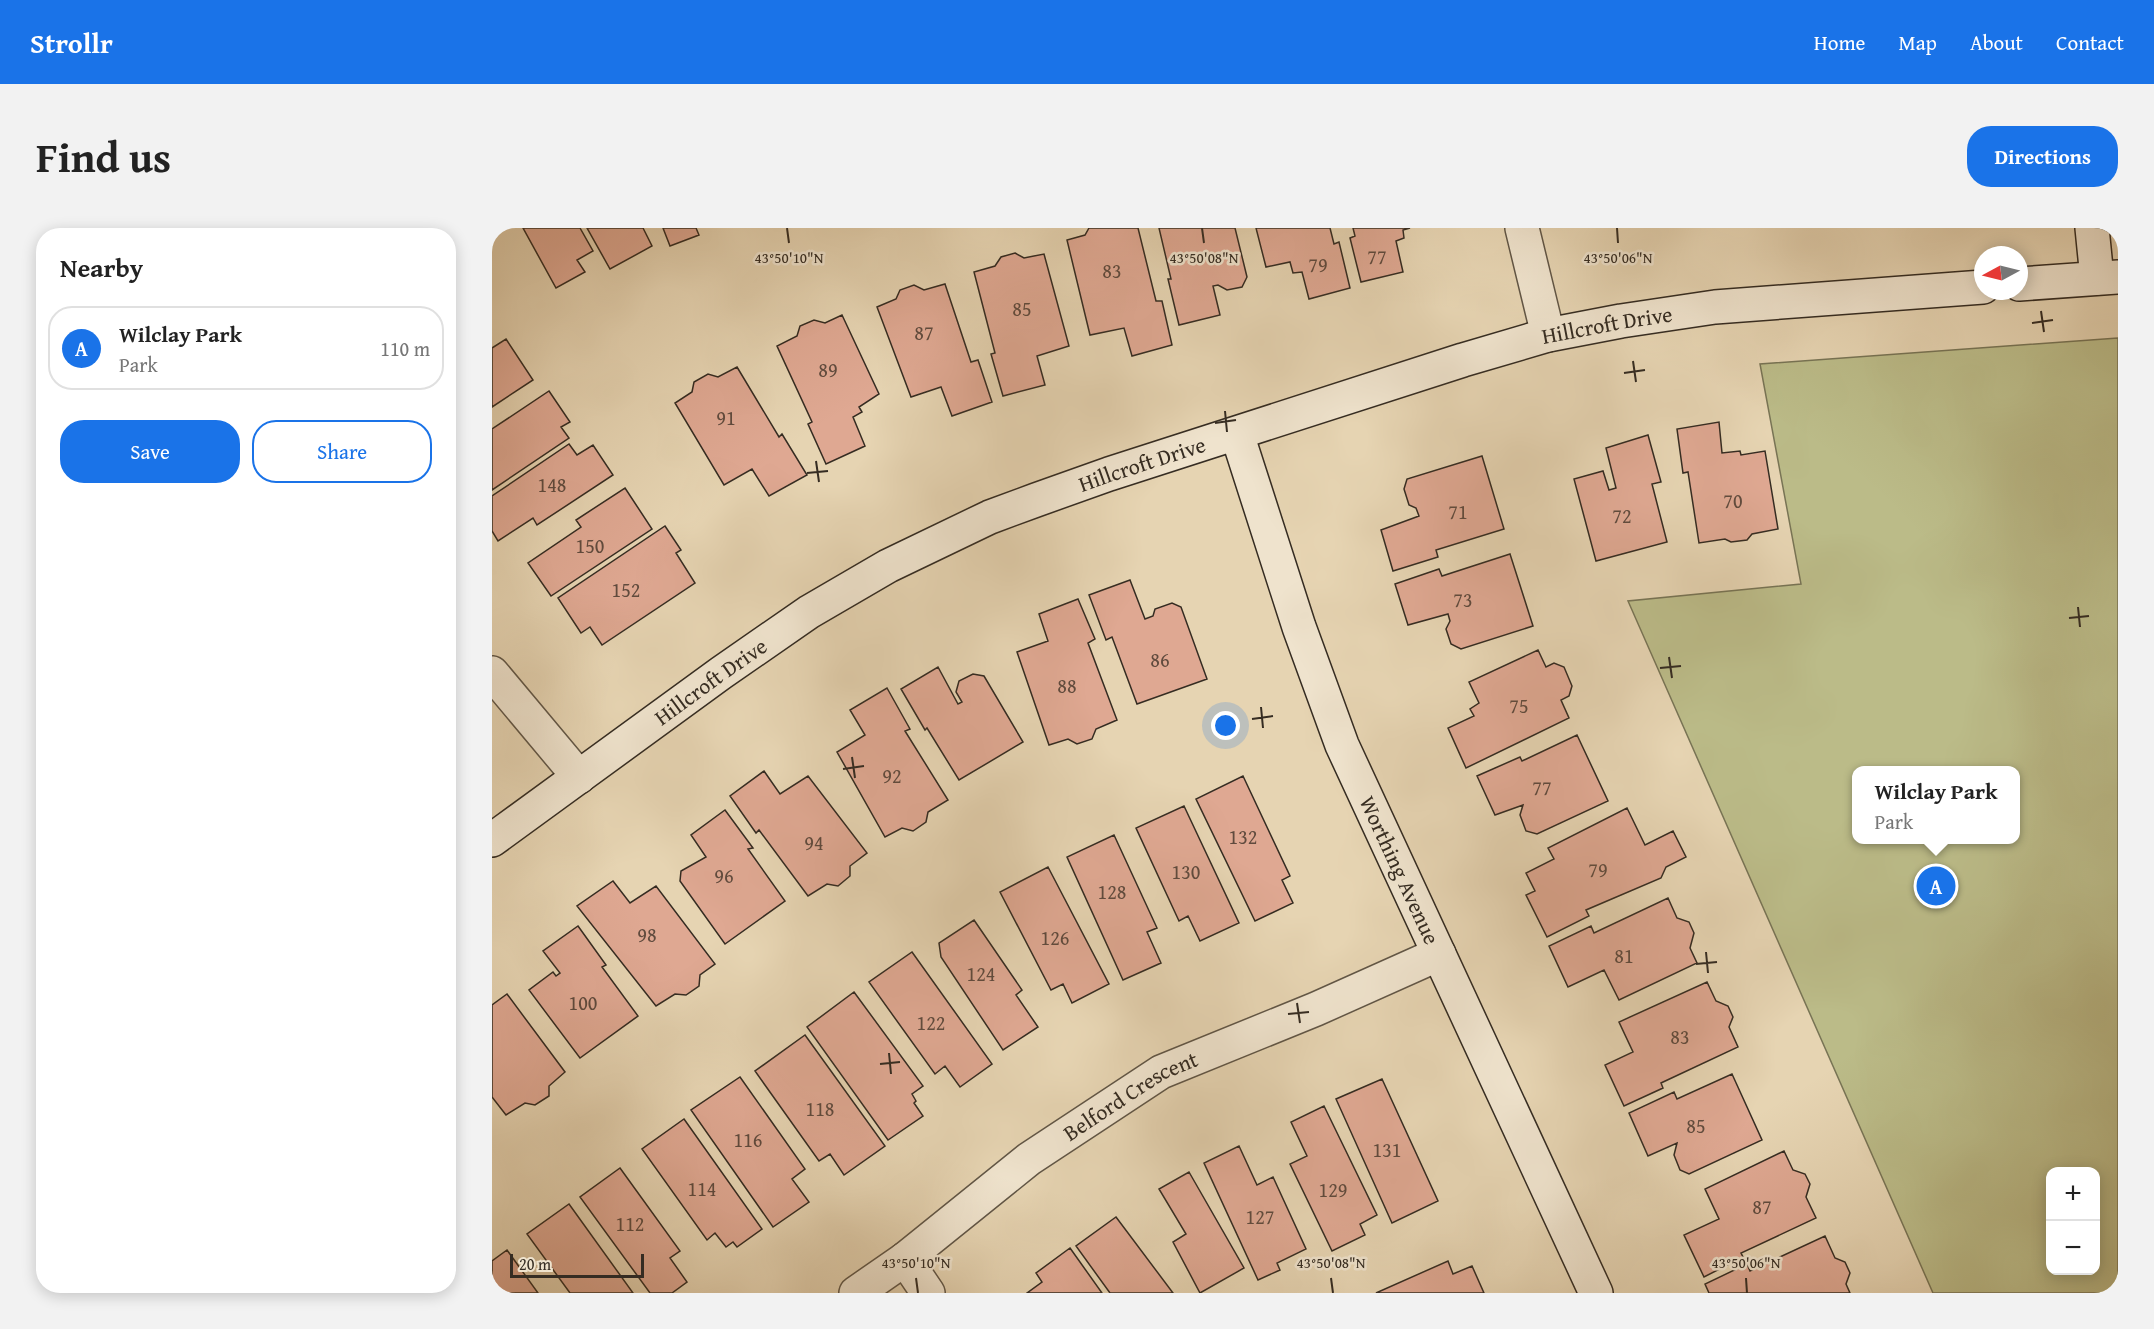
<!DOCTYPE html>
<html lang="en">
<head>
<meta charset="utf-8">
<style>
  :root { --surface:#fff; --page:#f2f2f2; --text:#222; --muted:#767676; --line:#e0e0e0; --accent:#1a73e8 }
  body { margin:0; font-family:"Gentium Book Plus",serif; background:var(--page); color:var(--text) }
  .controls { position:absolute; right:18px; bottom:18px; display:grid; overflow:hidden; border-radius:12px; box-shadow:0 3px 15px #0003 }
  .controls button { width:54px; height:54px; display:grid; place-items:center; padding:0; border:0; border-bottom:2px solid var(--line); background:var(--surface); color:var(--text); font:30px sans-serif }
  .compass { position:absolute; left:1482px; top:18px; width:54px; height:54px; border-radius:50%; background:var(--surface); box-shadow:0 3px 15px #0003; rotate:263deg }
  .scale { position:absolute; left:18px; bottom:15px; width:134px; box-sizing:border-box; padding-left:6px; border:3px solid #352c22; border-top:0; font-size:16px; line-height:21px; white-space:nowrap; color:#352c22; -webkit-text-stroke:4px #efe3cd; paint-order:stroke }
  .you { position:absolute; left:734px; top:498px; width:21px; height:21px; margin:-15px; border:4px solid #fff; border-radius:50%; background:#1a73e8; box-shadow:0 0 0 9px #1a73e833 }
  .badge { display:grid; place-items:center; width:39px; height:39px; border-radius:50%; background:var(--accent); color:#fff; font-size:20px; font-weight:700 }
  .pin { position:absolute; translate:-50% -50%; border:3px solid #fff; box-shadow:0 2px 6px #0006 }
  .popup { position:absolute; left:1360px; top:538px; width:168px; height:78px; box-sizing:border-box; display:grid; place-content:center; border-radius:12px; background:var(--surface); filter:drop-shadow(0 2px 4px #0005); font-size:20px; white-space:nowrap; color:var(--muted) }
  .popup b { font-size:22px; color:var(--text) }
  .popup::after { content:''; position:absolute; left:50%; top:100%; margin-left:-12px; border:12px solid transparent; border-top-color:var(--surface) }
  .list { margin:0; padding:0; list-style:none }
  h2 { display:flex; justify-content:space-between; align-items:center; height:78px; margin:0; padding:0 24px; font-size:26px }
  h2 small { font-size:20px; font-weight:400; color:var(--muted) }
  .list li { display:grid; grid-template-columns:39px 1fr auto; gap:18px; align-items:center; box-sizing:border-box; height:84px; margin:0 12px 12px; padding:0 12px; border:2px solid var(--line); border-radius:24px }
  .list b { display:block; font-size:22px; white-space:nowrap }
  .list p { margin:0; font-size:20px; white-space:nowrap; color:var(--muted) }
  .list em { font-size:20px; font-style:normal; color:var(--muted) }
  .actions { display:flex; gap:12px; padding:18px 24px }
  .actions a { flex:1; padding:14px 0; border:2px solid var(--accent); border-radius:24px; text-align:center; font-size:21px; color:var(--accent) }
  .actions .main { background:var(--accent); color:#fff }
  .map { position:relative; flex:none; width:1626px; height:1065px; overflow:hidden; border-radius:24px }
  header { display:flex; align-items:center; gap:36px; box-sizing:border-box; height:84px; padding:0 30px; background:var(--accent); color:#fff }
  header strong { font-size:28px }
  nav { display:flex; gap:33px; margin-inline-start:auto; font-size:21px }
  .intro { display:flex; align-items:center; justify-content:space-between; box-sizing:border-box; height:144px; padding:0 36px }
  h1 { margin:0; font-size:42px }
  .button { padding:15px 27px; border-radius:24px; background:var(--accent); color:#fff; font-size:21px; font-weight:700 }
  main { display:flex; gap:36px; padding:0 36px }
  aside { flex:1; background:var(--surface); border-radius:24px; box-shadow:0 3px 15px #0003 }
  .map>svg:first-child { display:block }
  .green { fill:#bb8; stroke:#787455; stroke-width:1.5; fill-rule:evenodd }
  .building { fill:#dfa892; stroke:#352c22; stroke-width:1.5 }
  .lines { fill:none; stroke-linecap:round; stroke-linejoin:round }
  .street-casing { stroke:#615646; stroke-width:36 }
  .secondary-casing { stroke:#352c22; stroke-width:36 }
  .street { stroke:#efe3cd; stroke-width:33 }
  .secondary { stroke:#efe3cd; stroke-width:33 }
  .ticks { fill:none; stroke:#352c22; stroke-width:2 }
  .labels { text-anchor:middle; stroke-width:5; stroke-linejoin:round; paint-order:stroke }
  .number-label { font-size:20px; fill:#604b3e }
  .street-label { font-size:22px; fill:#352c22; stroke:#efe3cd }
  .ticks-label { font-size:15px; text-anchor:middle; fill:#352c22; stroke:#efe3cd; stroke-width:5; stroke-linejoin:round; paint-order:stroke }
</style>
</head>
<body>
<header>
<strong>Strollr</strong>
<nav><a>Home</a><a>Map</a><a>About</a><a>Contact</a></nav>
</header>
<div class="intro"><h1>Find us</h1><a class="button">Directions</a></div>
<main>
<aside>
<h2>Nearby<small></small></h2>
<ul class="list">
<li><span class="badge">A</span><div><b>Wilclay Park</b><p>Park</p></div><em>110 m</em></li>
</ul>
<div class="actions"><a class="main">Save</a><a>Share</a></div>
</aside>
<div class="map">
<svg width="1626" height="1065" viewBox="0 0 1626 1065">
  <rect width="100%" height="100%" fill="#e6d4b2"/>
  <filter id="stains"><feTurbulence type="fractalNoise" baseFrequency=".00333" numOctaves="4"/><feColorMatrix values="0 0 0 0 .2 0 0 0 0 .09 0 0 0 0 .02 0 0 0 .5 -.17"/></filter>
  <radialGradient id="worn" r=".72"><stop offset=".6" stop-color="#630" stop-opacity="0"/><stop offset="1" stop-color="#630" stop-opacity=".3"/></radialGradient>
  <!-- green -->
  <path class="green" d="M 1626,110 L 1626,1065 L 1441,1065 L 1136,373 L 1309,356 L 1268,136 ZM 1364,542 L 1524,542 L 1524,612 L 1364,612 ZM 1558,944 L 1604,944 L 1604,1042 L 1558,1042 Z"/>
  <!-- building -->
  <path class="building" d="M 31,0 L 88,0 L 101,23 L 85,32 L 93,44 L 64,60 Z
    M 95,0 L 151,0 L 160,18 L 118,41 Z
    M 171,0 L 204,0 L 207,7 L 178,18 Z
    M 597,0 L 646,0 L 664,73 L 670,73 L 680,117 L 640,128 L 632,100 L 598,107 L 575,12 L 593,7 Z
    M 667,0 L 743,0 L 755,49 L 750,59 L 735,62 L 726,57 L 721,58 L 728,87 L 687,97 L 676,51 L 679,51 Z
    M 764,0 L 838,0 L 842,16 L 847,14 L 858,60 L 817,71 L 810,44 L 801,45 L 798,34 L 774,39 Z
    M 861,0 L 918,0 L 911,2 L 912,10 L 904,13 L 911,44 L 869,54 L 858,10 L 863,8 Z
    M 523,25 L 532,30 L 552,26 L 577,118 L 545,128 L 553,157 L 511,168 L 499,126 L 503,125 L 482,44 L 503,38 L 509,29 Z
    M 453,56 L 479,134 L 486,132 L 500,174 L 460,188 L 449,159 L 419,169 L 385,79 L 404,71 L 408,62 L 422,57 L 432,62 Z
    M 350,87 L 387,166 L 367,179 L 370,184 L 361,189 L 373,218 L 334,236 L 316,196 L 320,194 L 285,118 L 305,108 L 308,98 L 322,92 L 333,95 Z
    M 14,111 L 41,152 L 0,179 L 0,120 Z
    M 245,139 L 287,209 L 290,206 L 315,247 L 277,268 L 260,241 L 232,257 L 183,175 L 200,164 L 202,154 L 216,146 L 226,149 Z
    M 57,163 L 78,194 L 69,199 L 77,210 L 0,262 L 0,201 Z
    M 1227,194 L 1230,225 L 1248,223 L 1249,227 L 1273,223 L 1286,301 L 1260,306 L 1255,312 L 1239,314 L 1233,311 L 1207,315 L 1196,244 L 1191,245 L 1185,201 Z
    M 1156,207 L 1169,254 L 1160,256 L 1175,314 L 1104,333 L 1082,251 L 1111,243 L 1117,262 L 1124,260 L 1114,220 Z
    M 77,216 L 85,227 L 101,217 L 121,247 L 45,297 L 41,290 L 6,313 L 0,303 L 0,268 Z
    M 990,228 L 1012,301 L 944,322 L 946,329 L 901,343 L 889,302 L 927,288 L 924,280 L 917,277 L 912,261 L 915,251 Z
    M 133,260 L 160,301 L 59,368 L 36,335 L 89,299 L 84,292 Z
    M 173,298 L 189,322 L 184,325 L 203,355 L 110,417 L 98,399 L 89,405 L 66,370 Z
    M 1018,326 L 1041,398 L 969,421 L 959,416 L 954,401 L 958,393 L 956,386 L 916,397 L 903,356 L 947,341 L 950,348 Z
    M 638,352 L 653,391 L 661,388 L 663,381 L 680,375 L 689,379 L 715,451 L 645,476 L 620,409 L 614,412 L 597,367 Z
    M 586,371 L 603,411 L 596,415 L 625,492 L 604,501 L 600,511 L 585,516 L 576,511 L 557,517 L 525,424 L 556,413 L 547,386 Z
    M 1046,422 L 1054,439 L 1062,435 L 1072,439 L 1080,458 L 1077,468 L 1069,472 L 1077,490 L 974,540 L 956,500 L 982,488 L 978,481 L 987,475 L 977,454 Z
    M 446,439 L 466,476 L 470,474 L 464,464 L 467,453 L 481,446 L 492,448 L 531,514 L 467,552 L 435,500 L 433,502 L 409,461 Z
    M 395,460 L 418,501 L 413,503 L 456,572 L 436,584 L 434,594 L 421,603 L 410,600 L 393,609 L 345,524 L 373,507 L 358,482 Z
    M 1085,507 L 1116,573 L 1045,606 L 1034,603 L 1028,587 L 1031,577 L 1003,587 L 985,548 L 1028,529 L 1030,533 Z
    M 272,543 L 288,566 L 316,548 L 375,625 L 358,638 L 358,648 L 346,658 L 335,656 L 316,668 L 267,602 L 264,605 L 238,568 Z
    M 751,548 L 798,648 L 790,652 L 801,675 L 763,693 L 704,571 Z
    M 692,578 L 747,695 L 708,713 L 696,688 L 687,693 L 644,600 Z
    M 1135,580 L 1153,617 L 1181,603 L 1194,629 L 1174,639 L 1169,650 L 1094,682 L 1097,688 L 1055,709 L 1034,667 L 1043,663 L 1034,645 L 1062,631 L 1056,620 Z
    M 233,582 L 261,620 L 256,621 L 293,673 L 233,716 L 188,653 L 189,643 L 214,629 L 199,607 Z
    M 622,607 L 665,700 L 655,704 L 669,735 L 631,752 L 575,629 Z
    M 556,639 L 617,756 L 580,775 L 571,756 L 559,762 L 508,664 Z
    M 121,653 L 138,675 L 164,658 L 223,736 L 208,747 L 207,758 L 194,767 L 183,766 L 164,778 L 85,678 Z
    M 1176,670 L 1185,690 L 1197,694 L 1202,705 L 1198,720 L 1205,735 L 1127,772 L 1112,742 L 1076,759 L 1057,718 L 1099,698 L 1102,705 Z
    M 482,692 L 530,762 L 524,767 L 546,799 L 511,822 L 449,729 L 447,715 Z
    M 86,698 L 114,737 L 110,739 L 146,788 L 88,830 L 37,762 L 61,744 L 64,748 L 68,745 L 51,723 Z
    M 420,724 L 500,836 L 468,859 L 453,838 L 443,846 L 377,754 Z
    M 1215,754 L 1224,773 L 1236,778 L 1241,789 L 1237,799 L 1246,819 L 1169,855 L 1171,860 L 1132,878 L 1113,837 L 1141,824 L 1127,794 Z
    M 362,764 L 431,858 L 420,866 L 424,873 L 422,875 L 431,888 L 396,912 L 315,799 Z
    M 15,766 L 73,844 L 57,858 L 57,868 L 43,877 L 33,875 L 14,887 L 0,869 L 0,777 Z
    M 313,807 L 393,918 L 352,947 L 338,926 L 327,933 L 263,843 Z
    M 1240,846 L 1270,912 L 1197,946 L 1188,942 L 1182,927 L 1185,915 L 1156,928 L 1137,885 L 1182,864 L 1185,871 Z
    M 248,849 L 313,941 L 300,951 L 317,974 L 281,999 L 199,882 Z
    M 890,851 L 946,973 L 900,995 L 844,871 Z
    M 832,878 L 885,987 L 868,996 L 873,1007 L 840,1023 L 798,936 L 815,928 L 799,894 Z
    M 192,891 L 270,1001 L 245,1019 L 241,1014 L 234,1019 L 223,1005 L 215,1012 L 150,921 Z
    M 747,918 L 765,957 L 781,949 L 814,1021 L 785,1035 L 788,1042 L 766,1052 L 712,935 Z
    M 1292,923 L 1301,942 L 1313,946 L 1318,956 L 1314,969 L 1324,990 L 1249,1025 L 1251,1029 L 1212,1049 L 1192,1007 L 1227,991 L 1213,961 Z
    M 128,940 L 188,1023 L 178,1030 L 195,1054 L 180,1065 L 158,1065 L 88,969 Z
    M 697,944 L 752,1040 L 708,1065 L 681,1014 L 694,1006 L 667,961 Z
    M 77,976 L 141,1065 L 78,1065 L 35,1006 Z
    M 624,989 L 681,1065 L 618,1065 L 584,1018 Z
    M 1333,1008 L 1343,1030 L 1353,1034 L 1358,1045 L 1354,1056 L 1358,1065 L 1217,1065 L 1213,1056 L 1255,1036 L 1258,1043 Z
    M 578,1020 L 610,1065 L 535,1065 L 550,1054 L 544,1045 Z
    M 15,1022 L 46,1065 L 0,1065 L 0,1033 Z
    M 956,1033 L 961,1046 L 980,1038 L 992,1065 L 884,1065 Z"/>
  <g class="lines">
    <!-- street casing -->
    <g class="street-casing">
      <g id="street">
        <path d="M 1030,0 L 1056,107"/>
        <path d="M 0,445 L 87,549"/>
        <path d="M 413,1031 L 436,1065"/>
        <path id="s1" d="M 364,1065 L 413,1031 L 537,931 L 669,844 L 824,781 L 947,726"/>
      </g>
    </g>
    <!-- secondary casing -->
    <g class="secondary-casing">
      <g id="secondary">
        <path d="M 1600,0 L 1605,50"/>
        <path d="M 1527,56 L 1626,49"/>
        <path id="s2" d="M 745,206 L 807,399 L 850,517 L 1104,1065"/>
        <path id="s3" d="M 0,612 L 229,445 L 317,384 L 396,338 L 498,289 L 544,272 L 617,246 L 971,132 L 1056,107 L 1129,93 L 1223,79 L 1491,59"/>
      </g>
    </g>
    <!-- street -->
    <use href="#street" class="street"/>
    <!-- secondary -->
    <use href="#secondary" class="secondary"/>
  </g>
  <!-- ticks -->
  <path class="ticks" d="M 295,0 L 297,15M 710,0 L 712,15M 1125,0 L 1126,15M 1549,83 L 1552,104M 1540,95 L 1561,92M 1141,133 L 1144,154M 1132,145 L 1153,142M 733,183 L 735,204M 723,195 L 744,192M 324,233 L 327,254M 315,245 L 336,243M 1586,379 L 1588,399M 1577,390 L 1597,388M 1177,429 L 1180,450M 1168,440 L 1189,438M 769,479 L 771,500M 760,491 L 781,488M 360,529 L 363,550M 351,541 L 372,538M 1214,724 L 1216,745M 1204,736 L 1225,734M 805,775 L 808,795M 796,786 L 817,784M 397,825 L 399,846M 388,836 L 408,834M 424,1050 L 426,1065M 839,1050 L 841,1065M 1254,1050 L 1255,1065"/>
  <g class="labels">
    <!-- number labels -->
    <g class="number-label">
      <text x="885" y="36">77</text>
      <text x="826" y="44">79</text>
      <text x="620" y="50">83</text>
      <text x="530" y="88">85</text>
      <text x="432" y="112">87</text>
      <text x="336" y="149">89</text>
      <text x="234" y="197">91</text>
      <text x="60" y="264">148</text>
      <text x="1241" y="280">70</text>
      <text x="966" y="291">71</text>
      <text x="1130" y="295">72</text>
      <text x="98" y="325">150</text>
      <text x="134" y="369">152</text>
      <text x="971" y="379">73</text>
      <text x="668" y="439">86</text>
      <text x="575" y="465">88</text>
      <text x="1027" y="485">75</text>
      <text x="400" y="555">92</text>
      <text x="1050" y="567">77</text>
      <text x="751" y="616">132</text>
      <text x="322" y="622">94</text>
      <text x="1106" y="649">79</text>
      <text x="694" y="651">130</text>
      <text x="232" y="655">96</text>
      <text x="620" y="671">128</text>
      <text x="155" y="714">98</text>
      <text x="563" y="717">126</text>
      <text x="1132" y="735">81</text>
      <text x="489" y="753">124</text>
      <text x="91" y="782">100</text>
      <text x="439" y="802">122</text>
      <text x="1188" y="816">83</text>
      <text x="328" y="888">118</text>
      <text x="1204" y="905">85</text>
      <text x="256" y="919">116</text>
      <text x="895" y="929">131</text>
      <text x="210" y="968">114</text>
      <text x="841" y="969">129</text>
      <text x="1270" y="986">87</text>
      <text x="768" y="996">127</text>
      <text x="138" y="1003">112</text>
    </g>
    <!-- street labels -->
    <g class="street-label">
      <text dy="8" stroke="none"><textPath href="#s3" startOffset="1242">Hillcroft Drive</textPath></text>
      <text dy="8" stroke="none"><textPath href="#s3" startOffset="756">Hillcroft Drive</textPath></text>
      <text dy="8" stroke="none"><textPath href="#s3" startOffset="270">Hillcroft Drive</textPath></text>
      <text dy="8" stroke="none"><textPath href="#s2" startOffset="466">Worthing Avenue</textPath></text>
      <text dy="8" stroke="none"><textPath href="#s1" startOffset="339">Belford Crescent</textPath></text>
    </g>
  </g>
  <g class="ticks-label">
    <text x="297" y="35">43°50'10"N</text>
    <text x="712" y="35">43°50'08"N</text>
    <text x="1126" y="35">43°50'06"N</text>
    <text x="424" y="1040">43°50'10"N</text>
    <text x="839" y="1040">43°50'08"N</text>
    <text x="1254" y="1040">43°50'06"N</text>
  </g>
  <rect width="100%" height="100%" filter="url(#stains)"/>
  <rect width="100%" height="100%" fill="url(#worn)"/>
</svg>
<div class="controls">
<button>+</button>
<button>−</button>
</div>
<svg class="compass" viewBox="-18 -18 36 36"><path d="M0-13l5 13h-10z" fill="#e53935"/><path d="M0 13l5-13h-10z" fill="#767676"/></svg>
<div class="scale">20 m</div>
<div class="you"></div>
<div class="pin badge" style="left:1444px;top:658px">A</div>
<div class="popup"><b>Wilclay Park</b>Park</div>
</div>
</main>
</body>
</html>
